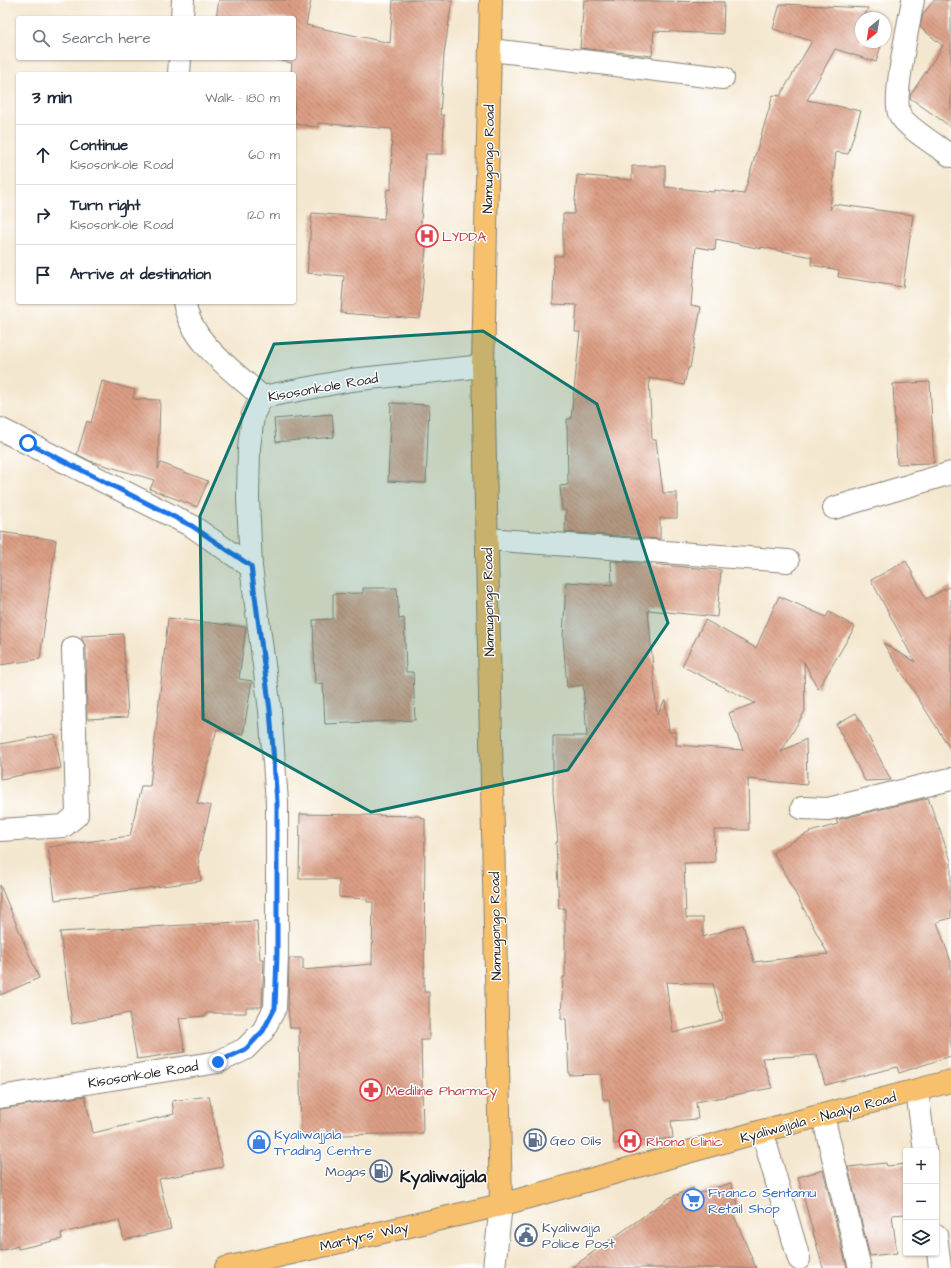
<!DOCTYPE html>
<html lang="en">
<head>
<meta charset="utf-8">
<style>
  :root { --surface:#fff; --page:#f2f2f3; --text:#1f2937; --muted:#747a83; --line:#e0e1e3 }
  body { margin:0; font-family:"Architects Daughter",sans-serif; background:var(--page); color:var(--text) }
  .controls { position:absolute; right:12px; bottom:12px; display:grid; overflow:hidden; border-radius:4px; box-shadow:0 1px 3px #0004 }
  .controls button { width:36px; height:36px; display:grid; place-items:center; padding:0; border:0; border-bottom:1px solid var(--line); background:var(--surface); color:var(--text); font:20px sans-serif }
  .compass { position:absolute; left:855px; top:12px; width:36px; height:36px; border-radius:50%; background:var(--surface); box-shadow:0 1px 3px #0004; rotate:210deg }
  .stop { position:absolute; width:12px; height:12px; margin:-9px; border:3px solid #1a73e8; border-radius:50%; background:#fff }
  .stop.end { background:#1a73e8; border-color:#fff; box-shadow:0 1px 4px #0008 }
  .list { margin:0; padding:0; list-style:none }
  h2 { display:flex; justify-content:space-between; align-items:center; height:52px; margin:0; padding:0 16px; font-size:17px }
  h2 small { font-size:13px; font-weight:400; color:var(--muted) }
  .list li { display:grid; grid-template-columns:26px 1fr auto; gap:12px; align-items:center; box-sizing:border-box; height:60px; padding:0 16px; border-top:1px solid var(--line) }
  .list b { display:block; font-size:15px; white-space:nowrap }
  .list p { margin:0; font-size:13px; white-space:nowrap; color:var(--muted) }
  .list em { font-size:13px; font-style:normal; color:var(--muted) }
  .icon { flex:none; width:22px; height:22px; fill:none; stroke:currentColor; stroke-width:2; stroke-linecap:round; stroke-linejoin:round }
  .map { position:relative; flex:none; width:951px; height:1268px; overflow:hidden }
  .search { position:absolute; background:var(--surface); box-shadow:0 1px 3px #0004; left:16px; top:16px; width:280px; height:44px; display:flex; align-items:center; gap:10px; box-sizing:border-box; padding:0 14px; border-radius:4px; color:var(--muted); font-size:15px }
  .panel { position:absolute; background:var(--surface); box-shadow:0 1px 3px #0004; left:16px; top:72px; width:280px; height:232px; border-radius:4px }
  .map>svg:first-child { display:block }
  .building { fill:url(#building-back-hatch); fill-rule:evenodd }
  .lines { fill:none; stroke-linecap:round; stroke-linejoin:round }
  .minor-casing { stroke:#888276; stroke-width:24 }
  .major-casing { stroke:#888276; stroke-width:24 }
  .minor { stroke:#fff; stroke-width:22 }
  .major { stroke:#f7c06c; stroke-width:22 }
  .route { stroke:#1a73e8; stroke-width:5 }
  .marked { fill:#0f766e; fill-opacity:0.2; stroke:#0f766e; stroke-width:3; stroke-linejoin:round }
  .labels { text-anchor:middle; stroke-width:3; stroke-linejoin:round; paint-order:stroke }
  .street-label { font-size:14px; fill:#1c1c1c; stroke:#fff }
  .health-label { font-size:14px; fill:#be3a42; stroke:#fff; text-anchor:start }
  .shop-label { font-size:14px; fill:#366cbe; stroke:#fff; text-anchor:start }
  .service-label { font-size:14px; fill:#4e5e75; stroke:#fff; text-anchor:start }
  .district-label { font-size:18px; font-weight:bold; fill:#1c1c1c; stroke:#fff }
</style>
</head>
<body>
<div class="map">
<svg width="951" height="1268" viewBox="0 0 951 1268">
  <defs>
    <pattern id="building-back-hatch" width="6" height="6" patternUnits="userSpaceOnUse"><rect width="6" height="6" fill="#db9e84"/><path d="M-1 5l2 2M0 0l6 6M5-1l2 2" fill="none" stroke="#b1806b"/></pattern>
  </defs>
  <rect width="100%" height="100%" fill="#fff"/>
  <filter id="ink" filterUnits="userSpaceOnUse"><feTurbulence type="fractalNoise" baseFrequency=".025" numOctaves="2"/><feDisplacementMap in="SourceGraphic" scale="8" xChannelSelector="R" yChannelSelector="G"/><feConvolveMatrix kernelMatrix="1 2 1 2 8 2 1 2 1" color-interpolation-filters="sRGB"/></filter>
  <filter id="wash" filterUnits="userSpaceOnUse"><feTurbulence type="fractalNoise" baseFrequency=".012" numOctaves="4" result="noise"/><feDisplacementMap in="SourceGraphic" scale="16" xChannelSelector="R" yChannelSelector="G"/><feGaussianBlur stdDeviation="0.9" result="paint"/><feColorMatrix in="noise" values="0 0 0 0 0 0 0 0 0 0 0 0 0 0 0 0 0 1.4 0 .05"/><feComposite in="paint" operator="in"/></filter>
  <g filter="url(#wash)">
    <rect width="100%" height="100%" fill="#f4e7cf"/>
    <g id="blocks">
      <!-- building -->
      <path class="building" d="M 219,0 L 311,0 L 306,25 L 390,43 L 393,0 L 452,0 L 444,54 L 440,115 L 444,115 L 443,154 L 426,154 L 420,234 L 427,234 L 420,319 L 341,313 L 344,276 L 307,273 L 312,213 L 384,219 L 387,189 L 391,190 L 392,129 L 318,123 L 318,127 L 294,124 L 294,74 L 291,74 L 292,63 L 268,58 L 294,58 L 294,18 L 216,18 Z
        M 584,0 L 724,2 L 723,34 L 654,31 L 652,56 L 580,48 Z
        M 934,0 L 951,0 L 951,127 L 910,98 L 911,94 L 943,46 L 920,27 L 923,14 Z
        M 780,4 L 868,8 L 864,18 L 861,18 L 861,42 L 882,42 L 876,62 L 835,49 L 807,100 L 861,111 L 848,154 L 836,152 L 830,210 L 834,204 L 913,215 L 903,287 L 838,277 L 839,270 L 811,265 L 812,257 L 761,247 L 761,249 L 716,239 L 715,250 L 696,247 L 691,305 L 701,307 L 690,368 L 688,368 L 684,385 L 649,378 L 652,440 L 656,440 L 663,493 L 677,493 L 677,518 L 660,518 L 660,539 L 565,532 L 566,510 L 562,510 L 560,486 L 568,485 L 567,419 L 571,419 L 580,332 L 575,332 L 577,305 L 553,304 L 554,256 L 563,256 L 563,214 L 574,214 L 577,175 L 632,180 L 632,166 L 665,166 L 665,187 L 714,192 L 714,190 L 744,194 L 773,95 L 780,96 L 812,41 L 773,29 Z
        M 102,381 L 135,390 L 133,399 L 160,400 L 158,469 L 161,463 L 208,481 L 197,507 L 150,489 L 154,480 L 90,461 L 77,454 L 87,421 L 91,423 Z
        M 930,382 L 934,463 L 897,464 L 893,384 Z
        M 391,403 L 429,405 L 426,483 L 388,481 Z
        M 332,414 L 334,437 L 276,442 L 274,419 Z
        M 0,532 L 56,540 L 40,659 L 0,665 Z
        M 611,561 L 721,570 L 717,617 L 648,610 L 657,715 L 665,700 L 669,732 L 676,732 L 676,745 L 743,750 L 729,713 L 755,703 L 682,666 L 705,620 L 756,648 L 779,596 L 826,617 L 829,612 L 855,627 L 818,689 L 804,662 L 805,711 L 781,752 L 806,739 L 807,785 L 748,779 L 749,830 L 714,830 L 715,862 L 684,863 L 686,918 L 703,918 L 703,937 L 743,925 L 754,962 L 828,954 L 773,852 L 810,832 L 838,824 L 836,820 L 928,798 L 951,861 L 951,918 L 937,922 L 951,962 L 951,1056 L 899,1073 L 897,1067 L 825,1085 L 817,1055 L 762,1058 L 772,1088 L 696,1102 L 698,1119 L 671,1121 L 673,1138 L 614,1144 L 609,1099 L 603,1099 L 601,1074 L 569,1075 L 566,1019 L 561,1018 L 563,977 L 565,977 L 565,908 L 559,909 L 556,842 L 558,842 L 553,792 L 553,736 L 587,736 L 583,685 L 567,687 L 563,637 L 566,582 L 612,585 ZM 666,982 L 713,984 L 723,1020 L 673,1033 Z
        M 906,561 L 926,599 L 951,586 L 951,750 L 883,643 L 915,662 L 871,580 Z
        M 363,588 L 397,588 L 399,619 L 404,618 L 406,672 L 413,672 L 415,720 L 325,724 L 323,683 L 315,684 L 313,620 L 333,619 L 333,594 L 363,593 Z
        M 168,618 L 246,627 L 239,679 L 252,681 L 243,735 L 217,729 L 197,803 L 211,806 L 198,858 L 201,881 L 55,900 L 48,847 L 130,836 L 141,786 L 150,786 Z
        M 123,634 L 128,717 L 87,719 L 86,648 L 81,636 Z
        M 856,713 L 891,780 L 865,781 L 836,724 Z
        M 55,734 L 61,768 L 0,779 L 0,744 Z
        M 300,814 L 420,816 L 421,818 L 425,819 L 424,992 L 429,992 L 429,1040 L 421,1040 L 423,1133 L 301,1136 L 299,1028 L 290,1028 L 288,1006 L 289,958 L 303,958 L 303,970 L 372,964 L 373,902 L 367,902 L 367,899 L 339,897 L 339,879 L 299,879 Z
        M 0,885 L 39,978 L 0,995 Z
        M 257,921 L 260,959 L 264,959 L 262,1007 L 246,1007 L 246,1013 L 206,1013 L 206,1016 L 179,1018 L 185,1052 L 137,1059 L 129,1013 L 72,1024 L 60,932 Z
        M 85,1096 L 93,1133 L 174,1114 L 172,1101 L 209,1096 L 223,1167 L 159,1179 L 171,1229 L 124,1240 L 119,1220 L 61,1233 L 62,1239 L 18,1249 L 18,1246 L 0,1251 L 0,1109 Z
        M 886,1163 L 887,1166 L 906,1164 L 906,1214 L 892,1215 L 897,1253 L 870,1256 L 848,1167 Z
        M 823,1170 L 847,1268 L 823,1268 L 798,1177 Z
        M 731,1183 L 738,1204 L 730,1206 L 756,1268 L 571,1268 L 669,1198 L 693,1188 L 696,1194 Z"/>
    </g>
  </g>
  <g filter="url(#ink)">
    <use href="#blocks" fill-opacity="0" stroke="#888276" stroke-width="1"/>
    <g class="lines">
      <!-- minor casing -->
      <g class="minor-casing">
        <path id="minor" d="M 913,0 C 909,22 893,96 899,113 C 903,125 940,148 951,156
          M 182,18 L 183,0
          M 491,50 L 723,78
          M 179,74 L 180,58
          M 184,302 C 191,343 233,370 262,397
          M 0,429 L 192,526 L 251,567 L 270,710 L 277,802 L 277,955 L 275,1008 L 263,1031 L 245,1049 L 218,1062 L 0,1097
          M 834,508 L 951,473
          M 487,539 L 788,561
          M 251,567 L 248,498 L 249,448 L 253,415 L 262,397 L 351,380 L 483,366
          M 802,808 L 828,809 L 951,779
          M 0,830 L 64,826 L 77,815 L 73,648
          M 917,1091 L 925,1151
          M 823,1116 L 860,1268
          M 762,1131 L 799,1259
          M 936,1235 L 940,1268
          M 494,1268 L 501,1205"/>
      </g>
      <!-- major casing -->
      <g class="major-casing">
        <path id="major" d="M 491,0 L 483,366 L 501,1205
          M 226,1268 L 501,1205 L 762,1131 L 951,1081"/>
      </g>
      <!-- minor -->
      <use href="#minor" class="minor"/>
      <!-- major -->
      <use href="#major" class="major"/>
    </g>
  </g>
  <g class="lines" filter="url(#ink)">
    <!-- route -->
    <path class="route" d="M 28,443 L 192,526 L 251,566 L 270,710 L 277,802 L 277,955 L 275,1008 L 263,1031 L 246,1049 L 218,1062"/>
  </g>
  <!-- marked area -->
  <path class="marked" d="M 483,331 L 597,404 L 668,623 L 568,770 L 371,812 L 203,719 L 200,516 L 274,344 Z"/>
  <!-- icons -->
  <defs>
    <g id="hospital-ring" transform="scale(1.15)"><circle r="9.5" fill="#fff" stroke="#e0444e" stroke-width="1.5"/><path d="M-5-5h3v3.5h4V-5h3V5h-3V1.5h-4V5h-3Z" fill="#e0444e"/></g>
    <g id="pharmacy-ring" transform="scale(1.15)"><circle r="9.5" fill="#fff" stroke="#e0444e" stroke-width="1.5"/><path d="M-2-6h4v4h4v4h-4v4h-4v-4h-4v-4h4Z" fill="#e0444e"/></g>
    <g id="fuel-ring" transform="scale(1.15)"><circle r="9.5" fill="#fff" stroke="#5c6f8a" stroke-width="1.5"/><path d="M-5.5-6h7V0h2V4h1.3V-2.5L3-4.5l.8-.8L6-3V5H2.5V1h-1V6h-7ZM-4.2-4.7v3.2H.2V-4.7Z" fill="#5c6f8a"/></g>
    <g id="shop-ring" transform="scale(1.15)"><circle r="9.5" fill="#fff" stroke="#3f7fe0" stroke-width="1.5"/><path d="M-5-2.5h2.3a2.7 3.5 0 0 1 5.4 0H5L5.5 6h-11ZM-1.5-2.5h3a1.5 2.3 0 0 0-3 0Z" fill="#3f7fe0"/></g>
    <g id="supermarket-ring" transform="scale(1.15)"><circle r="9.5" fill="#fff" stroke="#3f7fe0" stroke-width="1.5"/><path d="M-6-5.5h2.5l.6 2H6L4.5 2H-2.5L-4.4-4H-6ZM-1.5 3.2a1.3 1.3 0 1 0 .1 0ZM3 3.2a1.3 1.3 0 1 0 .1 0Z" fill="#3f7fe0"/></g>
    <g id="civic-ring" transform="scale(1.15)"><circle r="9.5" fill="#fff" stroke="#5c6f8a" stroke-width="1.5"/><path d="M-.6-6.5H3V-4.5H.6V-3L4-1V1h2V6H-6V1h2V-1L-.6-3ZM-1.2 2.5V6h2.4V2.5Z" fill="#5c6f8a"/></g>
  </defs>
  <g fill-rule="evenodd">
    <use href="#hospital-ring" x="427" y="236"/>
    <use href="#pharmacy-ring" x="371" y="1090"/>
    <use href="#fuel-ring" x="535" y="1140"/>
    <use href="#hospital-ring" x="630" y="1141"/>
    <use href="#shop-ring" x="259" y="1142"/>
    <use href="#fuel-ring" x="381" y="1171"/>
    <use href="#supermarket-ring" x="693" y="1200"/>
    <use href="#civic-ring" x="526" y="1235"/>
  </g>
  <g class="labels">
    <!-- street labels -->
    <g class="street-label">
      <text transform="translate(488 159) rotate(-89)" y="5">Namugongo Road</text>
      <text transform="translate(323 387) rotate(-10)" y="5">Kisosonkole Road</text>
      <text transform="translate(488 602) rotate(-91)" y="5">Namugongo Road</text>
      <text transform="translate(495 926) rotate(-91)" y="5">Namugongo Road</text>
      <text transform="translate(143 1074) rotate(-9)" y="5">Kisosonkole Road</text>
      <text transform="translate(818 1117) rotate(-15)" y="5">Kyaliwajjala - Naalya Road</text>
      <text transform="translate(364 1236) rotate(-13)" y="5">Martyrs' Way</text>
    </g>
    <!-- health labels -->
    <g class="health-label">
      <text x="442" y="241">LYDDA</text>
      <text x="386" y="1095">Mediline Pharmcy</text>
      <text x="646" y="1146">Rhona Clinic</text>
    </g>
    <!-- shop labels -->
    <g class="shop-label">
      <text x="274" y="1139">Kyaliwajjala<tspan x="274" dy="16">Trading Centre</tspan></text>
      <text x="708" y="1197">Franco Sentamu<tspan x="708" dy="16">Retail Shop</tspan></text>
    </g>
    <!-- service labels -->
    <g class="service-label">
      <text x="550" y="1145">Geo Oils</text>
      <text x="366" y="1176" text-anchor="end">Mogas</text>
      <text x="542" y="1232">Kyaliwajja<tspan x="542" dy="16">Police Post</tspan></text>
    </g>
    <!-- district labels -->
    <g class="district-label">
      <text x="443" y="1182">Kyaliwajjala</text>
    </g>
  </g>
</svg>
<div class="controls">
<button>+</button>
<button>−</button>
<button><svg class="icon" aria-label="layers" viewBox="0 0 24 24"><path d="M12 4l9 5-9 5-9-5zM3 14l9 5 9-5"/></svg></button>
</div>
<svg class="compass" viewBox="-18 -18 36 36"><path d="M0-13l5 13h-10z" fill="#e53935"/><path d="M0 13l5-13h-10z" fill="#747a83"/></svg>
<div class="stop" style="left:28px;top:443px"></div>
<div class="stop end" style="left:218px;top:1062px"></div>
<div class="search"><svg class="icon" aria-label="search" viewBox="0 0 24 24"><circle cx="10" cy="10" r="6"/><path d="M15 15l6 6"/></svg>Search here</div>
<section class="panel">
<h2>3 min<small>Walk · 180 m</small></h2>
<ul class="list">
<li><svg class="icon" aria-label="ahead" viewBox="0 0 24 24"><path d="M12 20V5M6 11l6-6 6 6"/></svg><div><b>Continue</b><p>Kisosonkole Road</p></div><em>60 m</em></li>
<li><svg class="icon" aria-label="right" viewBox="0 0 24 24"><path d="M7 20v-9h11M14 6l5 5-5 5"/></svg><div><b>Turn right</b><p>Kisosonkole Road</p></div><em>120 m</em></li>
<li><svg class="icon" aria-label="arrive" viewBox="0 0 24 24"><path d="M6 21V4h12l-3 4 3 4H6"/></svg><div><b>Arrive at destination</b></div></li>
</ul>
</section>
</div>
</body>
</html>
